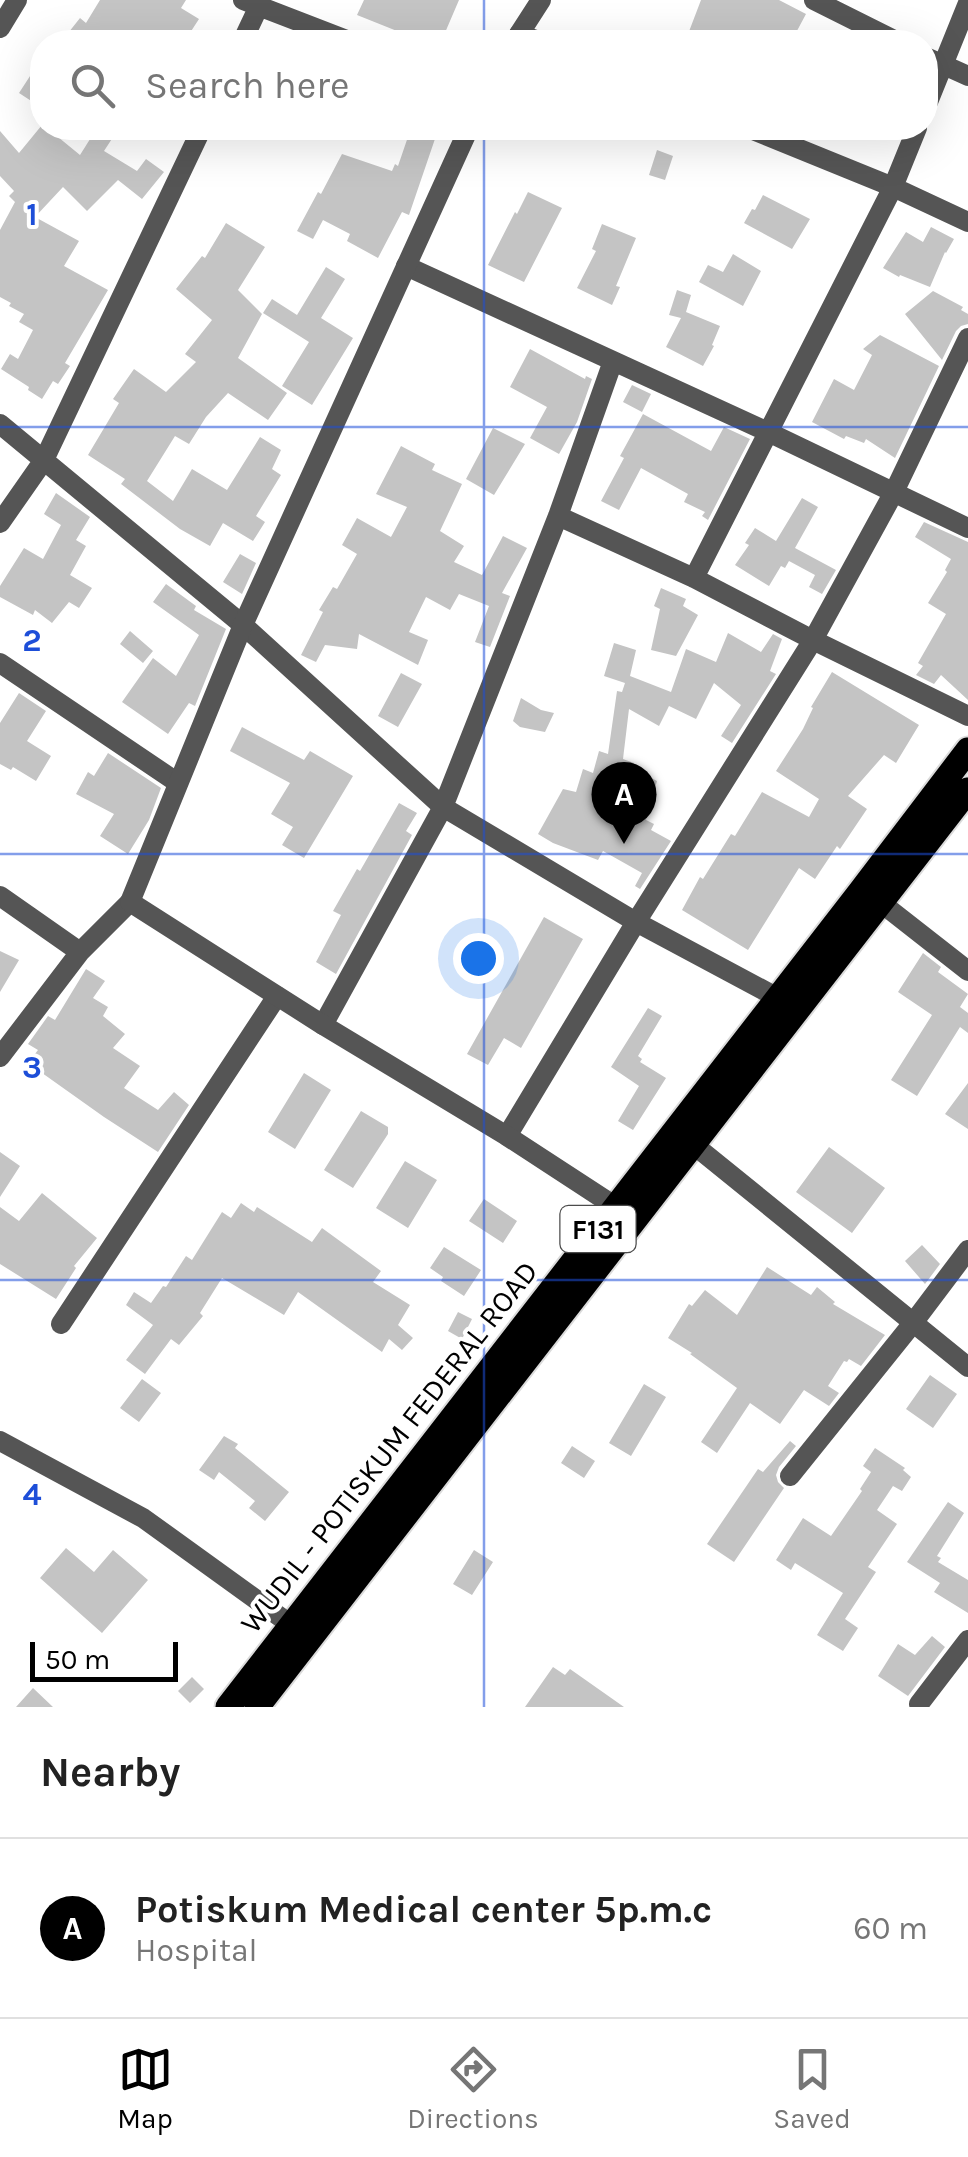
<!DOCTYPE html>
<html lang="en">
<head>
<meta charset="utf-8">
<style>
  :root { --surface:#fff; --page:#f6f6f6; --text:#222; --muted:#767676; --line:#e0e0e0; --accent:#000 }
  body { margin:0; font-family:Karla,sans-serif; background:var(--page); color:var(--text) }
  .scale { position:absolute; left:30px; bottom:25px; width:148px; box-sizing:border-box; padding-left:10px; border:5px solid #000; border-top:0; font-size:28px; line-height:35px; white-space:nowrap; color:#000; -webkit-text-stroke:8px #fff; paint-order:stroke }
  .you { position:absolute; left:478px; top:958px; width:35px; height:35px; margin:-25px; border:8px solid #fff; border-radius:50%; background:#1a73e8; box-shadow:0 0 0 15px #1a73e833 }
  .badge { display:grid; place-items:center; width:65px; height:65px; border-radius:50%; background:var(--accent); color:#fff; font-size:32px; font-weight:700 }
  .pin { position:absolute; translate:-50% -82px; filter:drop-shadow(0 2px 5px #0008) }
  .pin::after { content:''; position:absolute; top:52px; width:35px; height:30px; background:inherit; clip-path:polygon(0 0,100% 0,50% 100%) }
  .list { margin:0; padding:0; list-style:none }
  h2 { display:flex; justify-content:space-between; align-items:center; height:130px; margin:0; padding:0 40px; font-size:42px }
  h2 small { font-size:32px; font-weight:400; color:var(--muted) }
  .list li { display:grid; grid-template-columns:65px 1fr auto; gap:30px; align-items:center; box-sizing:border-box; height:180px; padding:0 40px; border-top:2px solid var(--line) }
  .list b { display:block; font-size:38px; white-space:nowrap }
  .list p { margin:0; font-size:32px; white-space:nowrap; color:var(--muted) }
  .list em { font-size:32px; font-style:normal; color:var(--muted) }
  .icon { flex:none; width:55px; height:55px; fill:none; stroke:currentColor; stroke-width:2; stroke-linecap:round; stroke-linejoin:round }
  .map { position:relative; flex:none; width:968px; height:1707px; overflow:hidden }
  .search { position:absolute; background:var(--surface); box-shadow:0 10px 40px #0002; left:30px; right:30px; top:30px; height:110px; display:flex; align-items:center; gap:25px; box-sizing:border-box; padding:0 35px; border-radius:40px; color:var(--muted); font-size:38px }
  .sheet { height:310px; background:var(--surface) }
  nav { display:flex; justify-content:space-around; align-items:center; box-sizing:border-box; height:140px; border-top:2px solid var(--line); background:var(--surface); font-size:28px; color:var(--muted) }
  nav a { display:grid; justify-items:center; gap:5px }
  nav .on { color:var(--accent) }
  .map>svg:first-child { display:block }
  .building { fill:#c4c4c4 }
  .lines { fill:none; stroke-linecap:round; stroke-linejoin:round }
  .primary-casing { stroke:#dbdbdb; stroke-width:29 }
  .minor { stroke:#555; stroke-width:20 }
  .tertiary { stroke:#555; stroke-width:20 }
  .primary { stroke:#000; stroke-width:25 }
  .grid { fill:none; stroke:#1d4ed8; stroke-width:2.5; stroke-opacity:0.55 }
  .labels { text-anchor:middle; stroke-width:8; stroke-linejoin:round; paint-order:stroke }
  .shield { fill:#fff; stroke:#4c4c4c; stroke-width:2.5 }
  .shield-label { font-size:28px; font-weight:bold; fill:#000 }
  .street-label { font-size:30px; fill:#000; stroke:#fff }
  .grid-label { font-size:32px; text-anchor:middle; font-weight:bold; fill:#1d4ed8; stroke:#fff; stroke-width:8; stroke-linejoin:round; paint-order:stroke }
</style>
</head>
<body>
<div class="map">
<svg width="968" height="1707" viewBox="0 0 968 1707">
  <rect width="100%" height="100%" fill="#fff"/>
  <!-- building -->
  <path class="building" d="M 100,0 L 186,0 L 181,8 L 199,19 L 184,42 L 61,42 L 80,18 L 86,23 Z
    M 364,0 L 459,0 L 441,42 L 398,42 L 402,33 L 357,15 Z
    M 701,0 L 779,0 L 806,14 L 791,42 L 685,42 Z
    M 32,73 L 42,80 L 42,108 L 19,93 Z
    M 42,125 L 42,128 L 47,128 L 80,155 L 97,128 L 119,128 L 104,151 L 137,171 L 146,159 L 164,172 L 142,199 L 118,180 L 87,211 L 63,187 L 35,217 L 79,241 L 64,266 L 108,290 L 65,363 L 70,366 L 58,384 L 53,381 L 42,399 L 28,390 L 29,387 L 1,369 L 10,354 L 18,359 L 33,330 L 19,322 L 24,314 L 9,306 L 11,303 L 0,297 L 0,230 L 15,202 L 9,196 L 14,191 L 0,176 L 0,131 L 19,153 Z
    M 411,128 L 421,128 L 437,133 L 409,215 L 402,212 L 378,258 L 347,241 L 350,234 L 323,220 L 313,239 L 297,231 L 318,192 L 321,194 L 342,154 L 392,171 L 395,164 L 398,166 Z
    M 657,150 L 673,156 L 665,180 L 649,175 Z
    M 528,192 L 562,208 L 524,282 L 488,265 L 515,212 L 517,214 Z
    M 763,195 L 810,219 L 792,249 L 744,223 L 752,209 L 755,210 Z
    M 226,223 L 265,247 L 238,290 L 262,314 L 238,358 L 287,393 L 268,420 L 228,393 L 206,417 L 189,444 L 175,436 L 147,481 L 173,501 L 192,469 L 227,490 L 260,437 L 281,450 L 272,469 L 281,475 L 256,516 L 265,522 L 253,541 L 223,523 L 210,546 L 180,529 L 121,484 L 125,479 L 88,455 L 119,403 L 113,399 L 134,369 L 166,392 L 196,362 L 185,354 L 212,320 L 176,289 L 202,256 L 205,258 Z
    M 602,224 L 636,238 L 616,286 L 620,287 L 612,305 L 577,288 L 596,251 L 592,249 Z
    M 931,227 L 954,239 L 946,253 L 945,252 L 930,287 L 900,275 L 899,277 L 883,268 L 906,232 L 923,242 Z
    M 733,254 L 761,271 L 743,306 L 699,282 L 708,265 L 723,272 Z
    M 326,267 L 345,279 L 321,318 L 353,338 L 312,405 L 282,386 L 309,342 L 263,313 L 272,299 L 297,315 Z
    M 677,290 L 691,295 L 686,312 L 720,326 L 712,345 L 714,346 L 703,366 L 666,347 L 681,318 L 669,315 Z
    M 933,291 L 963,307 L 961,310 L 968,314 L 968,324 L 961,326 L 956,331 L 942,360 L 905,314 Z
    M 880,335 L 939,366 L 895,458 L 866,439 L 864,443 L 846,436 L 844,439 L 812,422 L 834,379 L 854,390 L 872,355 L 863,349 Z
    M 530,349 L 585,379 L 586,376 L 592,379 L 577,422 L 559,454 L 530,438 L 547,407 L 510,387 Z
    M 632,385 L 651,394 L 642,412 L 623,402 Z
    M 643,414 L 711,451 L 724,427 L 750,439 L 708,520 L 702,516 L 705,512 L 684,502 L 688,494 L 641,468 L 619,510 L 601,501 L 624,458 L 620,456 Z
    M 493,428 L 525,444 L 494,495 L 466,479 Z
    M 401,446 L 435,464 L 432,470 L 462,484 L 440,531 L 464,546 L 454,562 L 482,575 L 503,536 L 527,548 L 502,593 L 510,596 L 490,647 L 475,642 L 489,606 L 459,594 L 450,610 L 426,597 L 409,632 L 428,640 L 418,665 L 359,634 L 357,649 L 325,645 L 316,662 L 301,655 L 323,612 L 319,610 L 333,587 L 337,589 L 357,554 L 342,545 L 357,518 L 391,537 L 407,507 L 376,494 Z
    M 56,493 L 90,517 L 76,540 L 86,546 L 70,575 L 92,588 L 79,608 L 69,602 L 52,623 L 35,610 L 33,615 L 0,597 L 0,586 L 24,548 L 43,559 L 61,525 L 44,514 Z
    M 802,498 L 818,507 L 795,548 L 836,570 L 822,594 L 809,587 L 815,575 L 789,561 L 785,568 L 781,566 L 769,586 L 735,565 L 749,545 L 745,543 L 755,528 L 776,541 Z
    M 924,522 L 968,542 L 968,700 L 941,675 L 934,684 L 916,675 L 923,666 L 918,663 L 946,614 L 928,603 L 947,572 L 945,570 L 951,559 L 915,537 Z
    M 240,554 L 256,563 L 242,594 L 223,582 Z
    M 166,584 L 196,606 L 194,610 L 226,629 L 195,706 L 189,703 L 168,734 L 122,702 L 153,658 L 176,676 L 199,635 L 153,602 Z
    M 661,588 L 686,599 L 683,606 L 698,615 L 676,656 L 651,650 L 660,609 L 654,606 Z
    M 130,631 L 153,651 L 143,663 L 120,644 Z
    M 728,633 L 761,652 L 773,634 L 782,639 L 770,671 L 776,674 L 732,743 L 721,736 L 741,705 L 714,683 L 696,719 L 669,706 L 659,726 L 629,709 L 623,759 L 634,763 L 633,768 L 657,781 L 646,820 L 654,824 L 651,830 L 671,841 L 640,889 L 635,886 L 642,873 L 603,851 L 598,860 L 553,843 L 538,834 L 563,789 L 576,792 L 583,769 L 593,773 L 599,751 L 608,754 L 617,691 L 622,692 L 625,683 L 604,676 L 614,643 L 636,650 L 630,676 L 671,692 L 686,649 L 716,662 Z
    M 832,672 L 919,725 L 896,763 L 884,755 L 848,796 L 867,809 L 840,849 L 837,846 L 815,879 L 799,868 L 748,950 L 682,910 L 700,877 L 703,879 L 731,834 L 735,836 L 762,792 L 809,817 L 819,799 L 776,771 L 803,729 L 813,708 L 811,707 Z
    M 401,673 L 422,684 L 398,727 L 378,716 Z
    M 19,693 L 46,711 L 27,741 L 51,756 L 36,781 L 13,767 L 11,770 L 0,764 L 0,723 Z
    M 521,698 L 541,710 L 554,713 L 545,732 L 520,727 L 513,721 Z
    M 242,727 L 304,760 L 310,751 L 353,776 L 304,858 L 282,845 L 293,827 L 271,814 L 290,783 L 230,751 Z
    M 108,753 L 161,788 L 149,820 L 128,854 L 100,836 L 114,814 L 76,794 L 88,772 L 94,776 Z
    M 399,803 L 417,813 L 406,831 L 412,835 L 336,974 L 316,962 L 341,915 L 333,911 L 357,869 L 360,871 Z
    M 544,917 L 583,939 L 521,1048 L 504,1038 L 488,1065 L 467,1054 Z
    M 0,951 L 19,960 L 0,992 Z
    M 923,953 L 941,967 L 938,972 L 968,994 L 960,1007 L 968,1013 L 968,1033 L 960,1027 L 917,1096 L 891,1080 L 932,1015 L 898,992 Z
    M 86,969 L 105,981 L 93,998 L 108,1007 L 103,1016 L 125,1034 L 113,1048 L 140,1066 L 124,1088 L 158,1110 L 174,1092 L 189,1105 L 158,1152 L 104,1117 L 28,1063 L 38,1050 L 28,1044 L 48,1016 L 55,1020 Z
    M 648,1008 L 662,1016 L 638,1056 L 642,1059 L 640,1062 L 666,1078 L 633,1130 L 618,1121 L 639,1086 L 611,1067 Z
    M 304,1073 L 331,1090 L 295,1149 L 268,1132 Z
    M 968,1083 L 968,1129 L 945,1114 Z
    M 361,1111 L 388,1127 L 388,1134 L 353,1188 L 324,1170 Z
    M 829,1147 L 885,1188 L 852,1233 L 796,1192 Z
    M 0,1152 L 20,1166 L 0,1197 Z
    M 405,1161 L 437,1180 L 408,1228 L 376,1208 Z
    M 42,1193 L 97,1238 L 74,1266 L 76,1268 L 56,1299 L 0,1264 L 0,1207 L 19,1221 Z
    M 484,1199 L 517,1221 L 503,1243 L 469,1221 Z
    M 241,1203 L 254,1212 L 257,1207 L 312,1242 L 322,1228 L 381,1271 L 373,1282 L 410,1305 L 398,1325 L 413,1338 L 402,1350 L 389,1339 L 382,1352 L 298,1292 L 284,1315 L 222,1278 L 200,1313 L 203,1316 L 179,1345 L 171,1339 L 145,1374 L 126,1360 L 153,1325 L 126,1305 L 134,1292 L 151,1303 L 163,1286 L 166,1287 L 186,1256 L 192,1260 L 222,1212 L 231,1218 Z
    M 922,1245 L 940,1264 L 925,1284 L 905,1261 Z
    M 444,1247 L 481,1270 L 464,1296 L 441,1281 L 443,1277 L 430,1268 Z
    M 767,1267 L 811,1295 L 817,1287 L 835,1302 L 833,1304 L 885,1335 L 861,1366 L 849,1359 L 847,1362 L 844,1361 L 828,1386 L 839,1393 L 829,1406 L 804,1390 L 780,1424 L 750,1403 L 717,1453 L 701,1442 L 737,1388 L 690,1354 L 692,1353 L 668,1338 L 689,1304 L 692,1306 L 705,1290 L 737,1315 Z
    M 458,1312 L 472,1319 L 462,1339 L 448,1331 Z
    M 930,1375 L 957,1394 L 933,1428 L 906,1409 Z
    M 142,1379 L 161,1393 L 139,1422 L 120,1408 Z
    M 644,1384 L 666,1397 L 631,1456 L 609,1443 Z
    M 224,1436 L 238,1444 L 235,1448 L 289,1492 L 265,1521 L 249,1508 L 255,1501 L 219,1472 L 214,1480 L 199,1470 Z
    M 790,1441 L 796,1446 L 779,1467 L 776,1475 L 778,1482 L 784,1488 L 734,1562 L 707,1544 L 758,1469 L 763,1472 Z
    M 572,1446 L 595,1461 L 584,1478 L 561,1463 Z
    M 875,1448 L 905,1468 L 903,1470 L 911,1477 L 902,1491 L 893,1486 L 877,1510 L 897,1524 L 868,1567 L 876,1572 L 845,1619 L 858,1628 L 843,1651 L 817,1635 L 843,1593 L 795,1563 L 791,1570 L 776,1560 L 803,1518 L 831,1536 L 862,1491 L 860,1489 L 871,1472 L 863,1466 Z
    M 948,1502 L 964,1513 L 937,1556 L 941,1558 L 938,1562 L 968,1580 L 968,1613 L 934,1592 L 940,1583 L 907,1562 Z
    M 66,1548 L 94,1572 L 113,1550 L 148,1580 L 102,1633 L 40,1578 Z
    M 474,1550 L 493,1562 L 472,1595 L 453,1584 Z
    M 932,1636 L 945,1647 L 908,1696 L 878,1676 L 898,1644 L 915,1655 Z
    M 553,1667 L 565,1675 L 570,1669 L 624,1707 L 525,1707 Z
    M 192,1677 L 204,1689 L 190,1703 L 178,1691 Z
    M 33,1688 L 53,1707 L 16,1707 Z"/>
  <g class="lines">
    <!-- primary casing -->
    <g class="primary-casing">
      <path id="primary" d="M 228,1707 L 860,892 L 968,750
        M 257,1707 L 968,790"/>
    </g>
    <!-- minor -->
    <path class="minor" d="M 243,0 L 352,42
      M 814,0 L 898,42
      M 0,28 L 17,0
      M 519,34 L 541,42
      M 242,42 L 259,6
      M 926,57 L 968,76
      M 926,107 L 968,3
      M 748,128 L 893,187 L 968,222
      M 406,266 L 768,432 L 968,528
      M 0,424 L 243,625 L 443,807 L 636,922 L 778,998
      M 558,516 L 694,578 L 813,640 L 968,716
      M 0,523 L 44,460 L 202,128
      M 694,578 L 893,187 L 917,128
      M 0,663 L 178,783
      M 0,896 L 80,952
      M 880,902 L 968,971
      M 323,1025 L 443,807 L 558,516 L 613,361
      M 0,1057 L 80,952 L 130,902
      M 507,1136 L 636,922 L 813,640 L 894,492 L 968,338
      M 694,1145 L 968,1367
      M 61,1324 L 277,996
      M 0,1441 L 143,1518 L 301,1632
      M 790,1476 L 913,1323 L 968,1250
      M 919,1704 L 968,1640"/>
    <!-- tertiary -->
    <path class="tertiary" d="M 514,42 L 541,0
      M 469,128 L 243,625 L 130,902 L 323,1025 L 507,1136 L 616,1207"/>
    <!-- primary -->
    <use href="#primary" class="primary"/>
  </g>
  <!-- grid -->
  <path class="grid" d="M 484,0 L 484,42M 484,128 L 484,1707M 0,427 L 968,427M 0,854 L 968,854M 0,1280 L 968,1280"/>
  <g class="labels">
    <!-- shield labels -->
    <rect class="shield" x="560.5" y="1206" width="75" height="46" rx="8"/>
    <g class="shield-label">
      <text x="598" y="1239">F131</text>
    </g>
    <!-- street labels -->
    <g class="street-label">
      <text transform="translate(389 1447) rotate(-52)" y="10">WUDIL - POTISKUM FEDERAL ROAD</text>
    </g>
  </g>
  <g class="grid-label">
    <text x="32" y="225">1</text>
    <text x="32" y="651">2</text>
    <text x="32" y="1078">3</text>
    <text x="32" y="1505">4</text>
  </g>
</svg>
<div class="scale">50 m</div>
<div class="you"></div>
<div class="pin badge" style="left:624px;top:844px">A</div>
<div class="search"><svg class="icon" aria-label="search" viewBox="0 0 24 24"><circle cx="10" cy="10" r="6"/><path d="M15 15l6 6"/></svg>Search here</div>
</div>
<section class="sheet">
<h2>Nearby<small></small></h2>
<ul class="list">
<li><span class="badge">A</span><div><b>Potiskum Medical center 5p.m.c</b><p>Hospital</p></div><em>60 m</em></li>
</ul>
</section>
<nav>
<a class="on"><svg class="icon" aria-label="map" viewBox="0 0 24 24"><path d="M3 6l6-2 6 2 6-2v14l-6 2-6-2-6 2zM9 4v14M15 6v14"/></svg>Map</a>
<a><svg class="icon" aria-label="directions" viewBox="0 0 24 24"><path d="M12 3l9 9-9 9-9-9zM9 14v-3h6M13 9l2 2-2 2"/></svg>Directions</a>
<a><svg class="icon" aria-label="saved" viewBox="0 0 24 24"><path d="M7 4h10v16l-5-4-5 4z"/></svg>Saved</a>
</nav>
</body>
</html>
